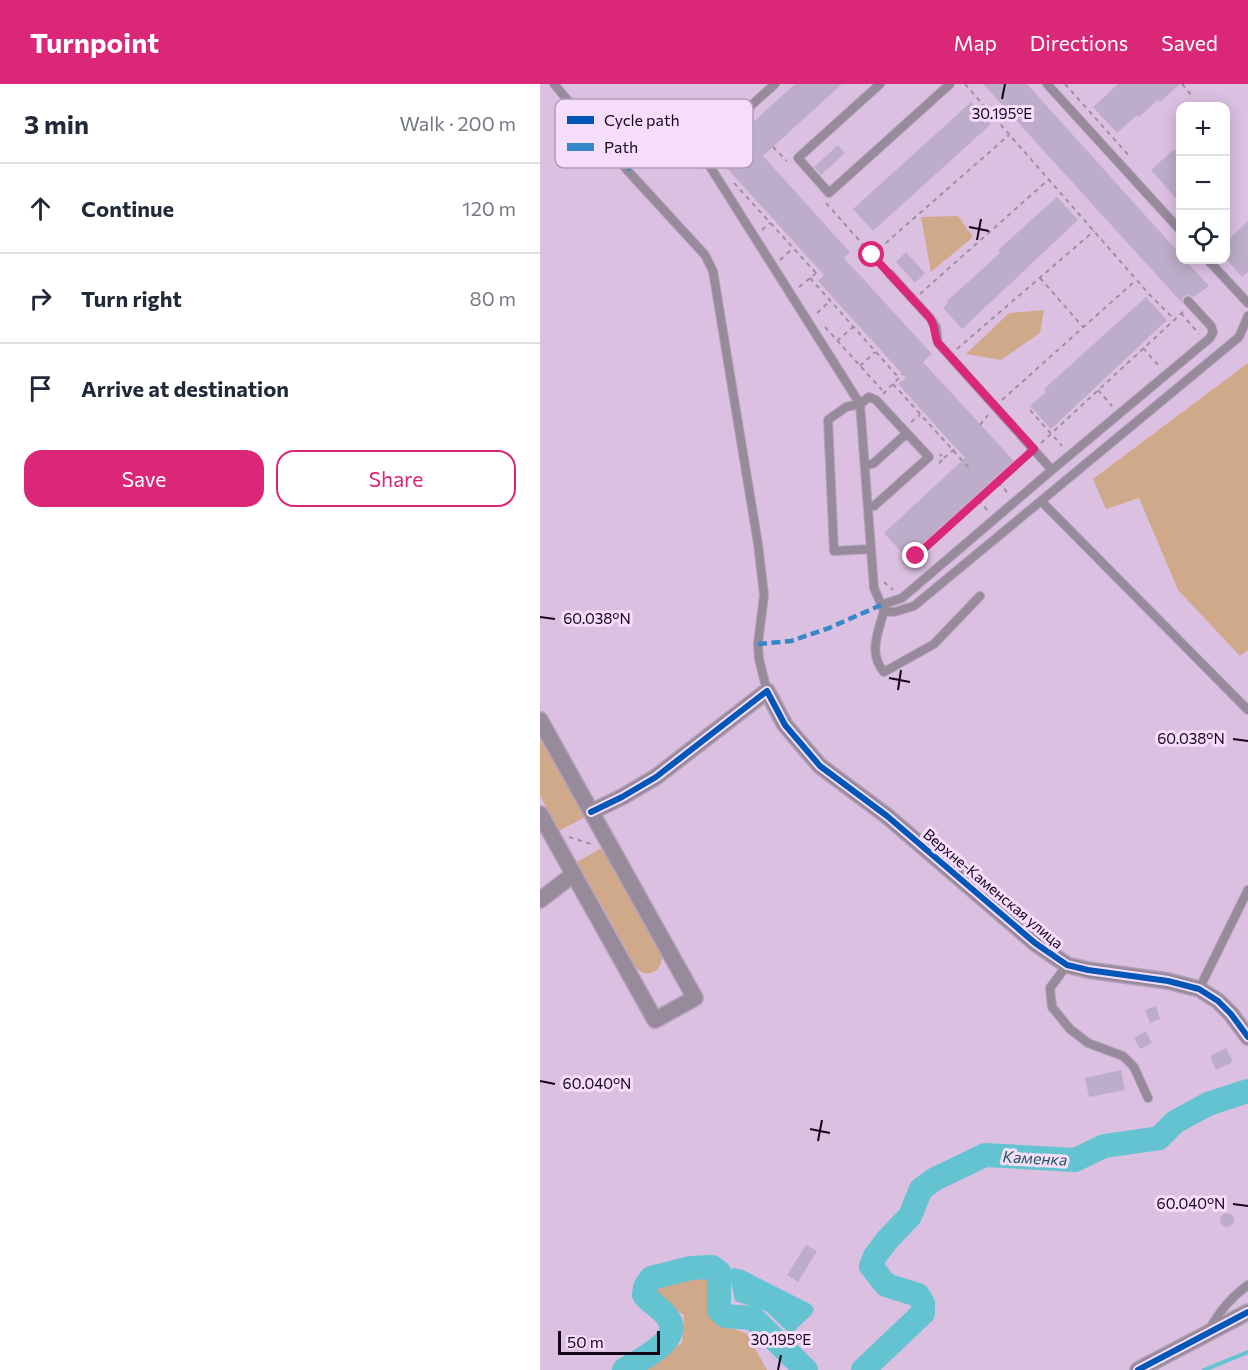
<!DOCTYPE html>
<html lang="en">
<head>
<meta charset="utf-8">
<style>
  :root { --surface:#fff; --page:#f2f2f3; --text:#1f2937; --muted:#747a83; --line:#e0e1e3; --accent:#db2777 }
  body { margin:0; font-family:Commissioner,sans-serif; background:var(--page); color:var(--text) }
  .controls { position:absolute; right:18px; top:18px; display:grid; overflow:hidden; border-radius:12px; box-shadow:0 3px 15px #0003 }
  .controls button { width:54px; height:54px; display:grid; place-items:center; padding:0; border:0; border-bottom:2px solid var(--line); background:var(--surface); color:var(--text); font:30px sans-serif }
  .scale { position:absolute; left:18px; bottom:15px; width:102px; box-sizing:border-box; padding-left:6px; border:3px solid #150519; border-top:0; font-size:16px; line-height:21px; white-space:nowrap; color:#150519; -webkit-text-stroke:4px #f6ddfc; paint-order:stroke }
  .stop { position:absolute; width:18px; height:18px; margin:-14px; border:4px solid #db2777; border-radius:50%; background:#fff }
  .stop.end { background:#db2777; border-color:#fff; box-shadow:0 2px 6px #0008 }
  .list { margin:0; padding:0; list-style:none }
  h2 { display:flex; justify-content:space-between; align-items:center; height:78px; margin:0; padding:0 24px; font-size:26px }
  h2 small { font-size:20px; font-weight:400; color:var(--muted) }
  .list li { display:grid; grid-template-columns:39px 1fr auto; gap:18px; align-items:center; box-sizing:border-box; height:90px; padding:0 24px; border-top:2px solid var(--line) }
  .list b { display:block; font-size:22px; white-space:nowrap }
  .list em { font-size:20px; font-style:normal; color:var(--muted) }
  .actions { display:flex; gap:12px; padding:18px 24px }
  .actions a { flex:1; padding:14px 0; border:2px solid var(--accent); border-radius:18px; text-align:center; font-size:21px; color:var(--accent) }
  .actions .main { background:var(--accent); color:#fff }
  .icon { flex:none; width:33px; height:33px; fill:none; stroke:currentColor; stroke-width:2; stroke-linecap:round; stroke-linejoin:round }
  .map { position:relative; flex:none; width:708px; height:1286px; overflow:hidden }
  header { display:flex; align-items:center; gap:36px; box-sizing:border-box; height:84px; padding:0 30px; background:var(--accent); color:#fff }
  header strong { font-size:28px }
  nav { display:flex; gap:33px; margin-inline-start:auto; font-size:21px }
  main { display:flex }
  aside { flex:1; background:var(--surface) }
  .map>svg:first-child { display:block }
  .green { fill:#d0a98a }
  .water { fill:#63c3d1 }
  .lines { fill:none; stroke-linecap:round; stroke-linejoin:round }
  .stream { stroke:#63c3d1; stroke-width:4 }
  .river { stroke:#63c3d1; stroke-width:24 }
  .building { fill:#beadca }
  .lane-casing { stroke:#b6a1bb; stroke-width:10 }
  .street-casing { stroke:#b6a1bb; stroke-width:18 }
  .path { stroke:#9e8fa1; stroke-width:2; stroke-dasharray:4.5 4.5; stroke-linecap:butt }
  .lane { stroke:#968a9b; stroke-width:8 }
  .street { stroke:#968a9b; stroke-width:15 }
  .quiet { stroke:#3788c9; stroke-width:4.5; stroke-dasharray:9 4.5; stroke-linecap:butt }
  .cycleway-casing { stroke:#f6ddfc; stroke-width:10 }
  .cycleway { stroke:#0057b8; stroke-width:6 }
  .route { stroke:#db2777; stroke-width:8 }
  .ticks { fill:none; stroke:#150519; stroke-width:2 }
  .labels { text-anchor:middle; stroke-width:6; stroke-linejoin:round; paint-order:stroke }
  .street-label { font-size:15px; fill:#150519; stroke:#f6ddfc }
  .water-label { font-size:16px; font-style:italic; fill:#1e585b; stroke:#f6ddfc }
  .key { fill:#f6ddfc; stroke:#b29cb8; stroke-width:1.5 }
  .key-label { font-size:16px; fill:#150519 }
  .ticks-label { font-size:15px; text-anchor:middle; fill:#150519; stroke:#f6ddfc; stroke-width:6; stroke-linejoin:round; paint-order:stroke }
</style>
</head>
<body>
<header>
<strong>Turnpoint</strong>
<nav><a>Map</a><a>Directions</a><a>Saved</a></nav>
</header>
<main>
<aside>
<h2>3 min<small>Walk · 200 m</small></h2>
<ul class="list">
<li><svg class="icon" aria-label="ahead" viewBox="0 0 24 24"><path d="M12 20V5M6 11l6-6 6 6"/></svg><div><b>Continue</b></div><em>120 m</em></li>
<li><svg class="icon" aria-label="right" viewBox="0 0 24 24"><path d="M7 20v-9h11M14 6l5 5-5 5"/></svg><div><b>Turn right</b></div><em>80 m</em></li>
<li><svg class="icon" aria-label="arrive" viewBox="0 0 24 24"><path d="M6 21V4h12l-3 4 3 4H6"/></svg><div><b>Arrive at destination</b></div></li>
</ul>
<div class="actions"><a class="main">Save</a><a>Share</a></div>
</aside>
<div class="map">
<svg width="708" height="1286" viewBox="0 0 708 1286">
  <rect width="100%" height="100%" fill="#dbc0e2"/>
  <!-- green -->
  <path class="green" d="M 418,132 L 433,153 L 391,188 L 381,133 Z
    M 504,226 L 500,249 L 461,276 L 426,270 L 469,229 Z
    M 708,279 L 708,566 L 700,572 L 638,506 L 599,414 L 566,425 L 553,395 Z
    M 0,653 L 45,733 L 19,747 L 0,712 Z
    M 62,764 L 122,871 C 123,887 109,895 97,885 L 37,778 Z
    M 169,1195 L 181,1240 L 207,1250 L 227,1286 L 97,1286 L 142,1259 L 144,1231 L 108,1209 L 131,1196 Z"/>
  <!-- water -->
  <path class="water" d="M 193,1184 L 203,1186 L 270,1220 L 274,1225 L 272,1230 L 252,1249 L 249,1249 L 226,1227 L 195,1217 L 189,1188 Z"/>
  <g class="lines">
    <!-- stream -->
    <path class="stream" d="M 246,1265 L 251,1249
      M 664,1286 L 708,1268"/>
    <!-- river -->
    <path class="river" d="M 84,1286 C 98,1277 144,1256 128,1234 C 122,1225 111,1219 104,1211 L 105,1203 L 111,1194 L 151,1184 L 172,1183 L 179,1188 L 179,1226 L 185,1232 L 213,1234 L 266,1286
      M 323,1286 L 383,1229 L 383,1219 L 378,1211 L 346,1201 L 331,1182 L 335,1172 L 348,1155 L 370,1132 L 381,1105 L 395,1095 L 445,1071 L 535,1076 L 564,1062 L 619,1054 L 635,1038 L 668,1020 L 708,1007"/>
  </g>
  <!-- building -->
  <path class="building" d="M 255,0 L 302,0 L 223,72 L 310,168 L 304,174 L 392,270 L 383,278 L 474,377 L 367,474 L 344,449 L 425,374 L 358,300 L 366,294 L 278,197 L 284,191 L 176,72 Z
    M 443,0 L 487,0 L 640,170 L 640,176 L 645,176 L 669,202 L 653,213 L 649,211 L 644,212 L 642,216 L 643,220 Z
    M 578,0 L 640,0 L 620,18 L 618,16 L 599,33 L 597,31 L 577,49 L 553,23 Z
    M 431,18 L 451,40 L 333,147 L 313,125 Z
    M 298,61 L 305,69 L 281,91 L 274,83 Z
    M 634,65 L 640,72 L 640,119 L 611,86 Z
    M 517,113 L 538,136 L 422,245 L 403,224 L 408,219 L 407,217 L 460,169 L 458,166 Z
    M 708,137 L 708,188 L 702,193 L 686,175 L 686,158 Z
    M 366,168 L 385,189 L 375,199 L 356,178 Z
    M 606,213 L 627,236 L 511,345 L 490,322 L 506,308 L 504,305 Z
    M 616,922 L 620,935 L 610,939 L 605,926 Z
    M 606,947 L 612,959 L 600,965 L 594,954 Z
    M 686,964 L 693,978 L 676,986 L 670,972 Z
    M 581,986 L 585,1006 L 549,1013 L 545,994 Z
    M680 1136a7 7 0 1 1 14 0a7 7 0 1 1-14 0Z
    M 266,1161 L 277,1167 L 258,1198 L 247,1191 Z"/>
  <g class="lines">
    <!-- lane casing -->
    <g class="lane-casing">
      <path id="lane" d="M 14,0 L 87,86 L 165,171 L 173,187 L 218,460 L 224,511 L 218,560 L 219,575 L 227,607
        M 235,0 L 168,60 L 164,65 L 164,73 L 320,320 L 334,504 L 344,527 L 354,528 L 374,522 L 699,253 L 708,232
        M 340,0 L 258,74 L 289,109 L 410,0
        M 507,0 L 640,146
        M 668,176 L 708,219
        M 325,382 L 334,379 L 367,349
        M 512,386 L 670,254 L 673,248 L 671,242 L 648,217
        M 501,417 L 708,626
        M 328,422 L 334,422 L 389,373 L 336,316 L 329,313 L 320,320 L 306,323 L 288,336 L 294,467 L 331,465
        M 341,521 L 362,514 L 512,386 L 398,259 L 396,243 L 390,234 L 350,190
        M 344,527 C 338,548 328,570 344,588 L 394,560 L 440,512
        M 527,881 L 510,904 L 512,923 L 530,945 L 548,959 L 583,972 L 594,983 L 608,1014
        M 659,905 L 708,806
        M 670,1244 C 681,1226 691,1213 708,1201"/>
    </g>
    <!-- street casing -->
    <g class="street-casing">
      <path id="street" d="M 0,636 L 155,914 L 115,936 L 0,730
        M 51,728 L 82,713 L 116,693 L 227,607 L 245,641 L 280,682 L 347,732 L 495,859 L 527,881 L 548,886 L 628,897 L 659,905 L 678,917 L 691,930 L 708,953
        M 0,816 L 34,790
        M 598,1286 L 708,1228"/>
    </g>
    <!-- path -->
    <path class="path" d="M 425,0 L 609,210 L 634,235
      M 525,0 L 591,74
      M 642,0 L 653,13
      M 233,63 L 247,77
      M 107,74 L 157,82
      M 194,99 L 276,189
      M 286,119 L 342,182
      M 222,146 L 230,139
      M 332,171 L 469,51
      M 240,176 L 253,164
      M 270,194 L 359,294
      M 500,194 L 543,243
      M 259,203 L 280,186
      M 380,210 L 508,96
      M 277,229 L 290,217
      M 641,229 L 659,250
      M 285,243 L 342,306
      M 297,257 L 313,243
      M 603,264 L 619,282
      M 417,265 L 554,147
      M 320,282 L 335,268
      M 353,300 L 429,384
      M 558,306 L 572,322
      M 343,310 L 363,290
      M 462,316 L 596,196
      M 490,326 L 522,362
      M 371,338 L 380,331
      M 440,341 L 448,331
      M 501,359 L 644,227
      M 404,374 L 416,364
      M 399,379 L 403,375 L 400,370
      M 458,398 L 468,409
      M 438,416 L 448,427
      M 384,481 L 376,473 L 485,373
      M 344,498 L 353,506
      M 29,753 L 54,761"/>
    <!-- lane -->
    <use href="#lane" class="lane"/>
    <!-- street -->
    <use href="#street" class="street"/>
    <!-- quiet -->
    <path class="quiet" d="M 160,83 L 170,79
      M 87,86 L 98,76 L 107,74
      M 218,560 L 251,557 L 289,544 L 341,521"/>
    <!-- cycleway casing -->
    <g class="cycleway-casing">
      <path id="cycleway" d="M 51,728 L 82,713 L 116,693 L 227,607 L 245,641 L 280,682 L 347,732 L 495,859 L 527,881 L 548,886 L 628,897 L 659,905 L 678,917 L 691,930 L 708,953
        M 598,1286 L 708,1228"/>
    </g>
    <!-- cycleway -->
    <use href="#cycleway" class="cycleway"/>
  </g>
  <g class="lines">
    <!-- route -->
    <path class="route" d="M 332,171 L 390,234 C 396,244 394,252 398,259 L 494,365 L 376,472"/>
  </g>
  <!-- ticks -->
  <path class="ticks" d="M 462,15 L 465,0M 429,143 L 449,147M 437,156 L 441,135M 0,533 L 15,535M 349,594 L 370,598M 358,606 L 361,586M 693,655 L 708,657M 0,997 L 15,1000M 270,1045 L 290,1049M 278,1057 L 282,1036M 693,1120 L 708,1122M 238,1286 L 241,1271"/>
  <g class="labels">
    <!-- street labels -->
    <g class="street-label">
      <text transform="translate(453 805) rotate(40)" y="5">Верхне-Каменская улица</text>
    </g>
    <!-- water labels -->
    <g class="water-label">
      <text transform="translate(495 1074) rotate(3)" y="6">Каменка</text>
    </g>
  </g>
  <!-- legend -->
  <rect x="15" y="15" width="198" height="69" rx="9" class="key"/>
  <rect x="27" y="32" width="27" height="8" fill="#0057b8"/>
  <rect x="27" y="59" width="27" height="8" fill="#3788c9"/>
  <g class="key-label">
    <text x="64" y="42">Cycle path</text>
    <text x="64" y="69">Path</text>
  </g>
  <g class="ticks-label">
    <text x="462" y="35">30.195°E</text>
    <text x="57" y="540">60.038°N</text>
    <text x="651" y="660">60.038°N</text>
    <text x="57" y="1005">60.040°N</text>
    <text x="651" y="1125">60.040°N</text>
    <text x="241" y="1261">30.195°E</text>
  </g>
</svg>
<div class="controls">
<button>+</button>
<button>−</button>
<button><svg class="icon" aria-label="locate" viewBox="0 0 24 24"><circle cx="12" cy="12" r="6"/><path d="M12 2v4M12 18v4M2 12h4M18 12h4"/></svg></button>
</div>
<div class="scale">50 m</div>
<div class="stop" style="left:332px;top:171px"></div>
<div class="stop end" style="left:376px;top:472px"></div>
</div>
</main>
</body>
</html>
